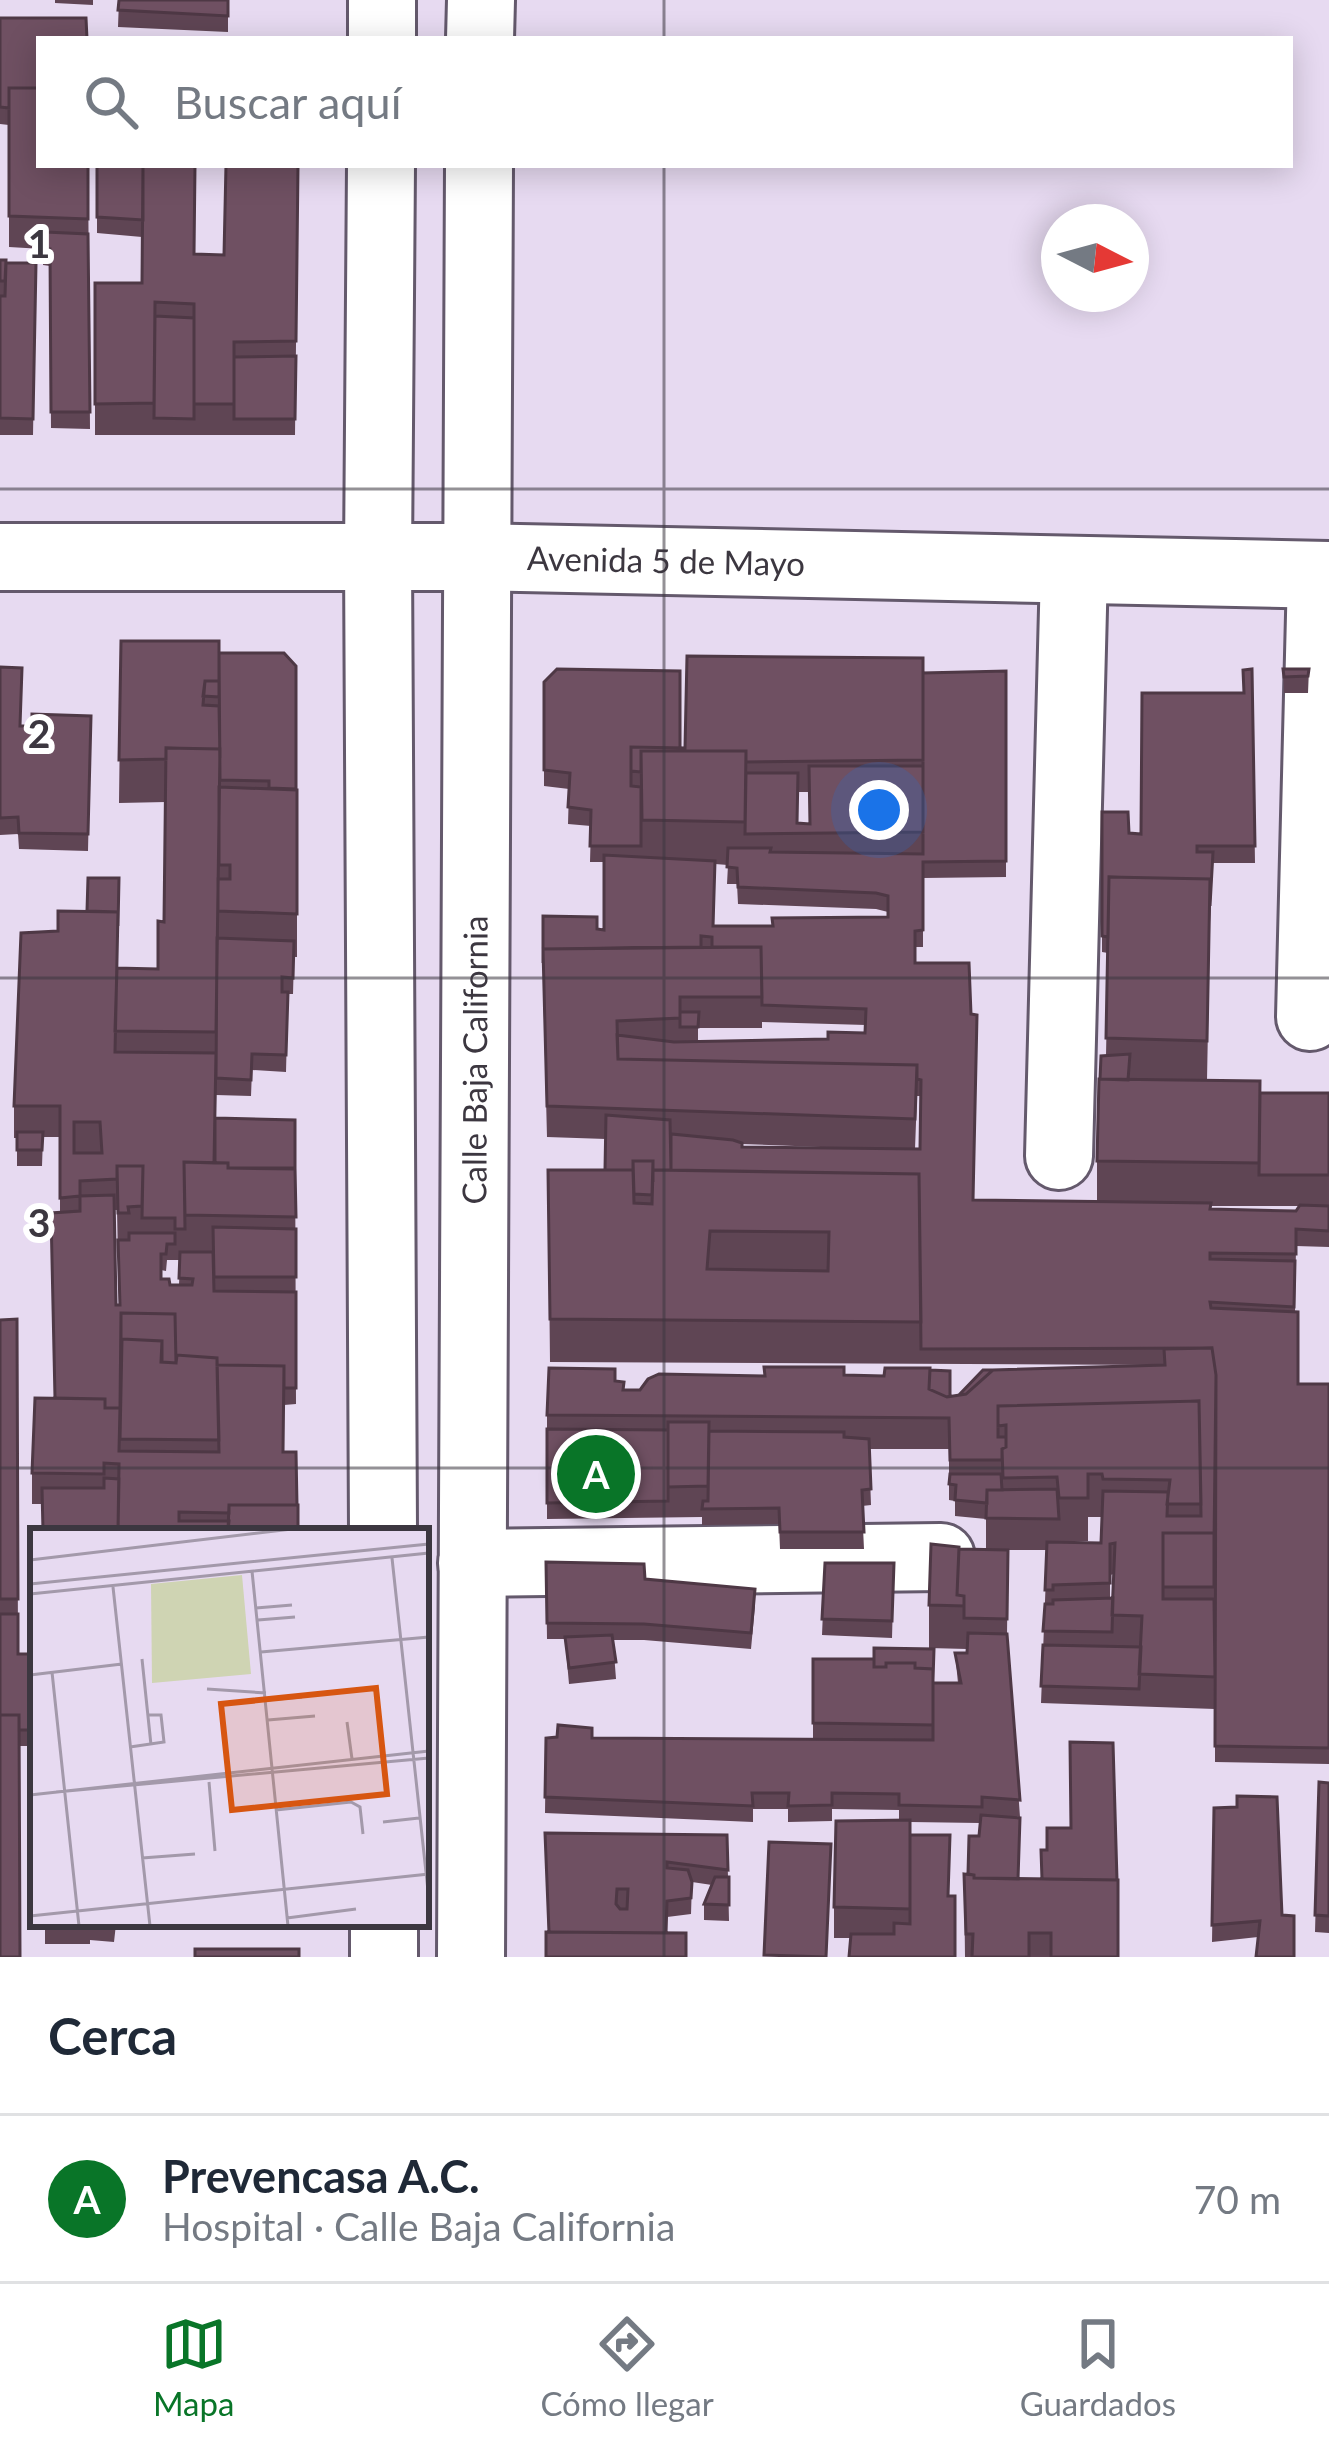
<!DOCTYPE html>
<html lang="es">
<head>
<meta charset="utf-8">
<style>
  :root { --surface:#fff; --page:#f2f2f3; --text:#1f2937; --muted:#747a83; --line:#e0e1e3; --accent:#097528 }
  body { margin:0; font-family:Lato,sans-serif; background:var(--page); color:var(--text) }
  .compass { position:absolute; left:1041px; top:204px; width:108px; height:108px; border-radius:50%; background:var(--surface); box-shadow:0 6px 30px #0003; rotate:96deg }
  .you { position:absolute; left:879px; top:810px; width:42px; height:42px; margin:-30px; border:9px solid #fff; border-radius:50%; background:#1a73e8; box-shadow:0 0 0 18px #1a73e833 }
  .badge { display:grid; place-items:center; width:78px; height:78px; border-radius:50%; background:var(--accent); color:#fff; font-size:39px; font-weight:700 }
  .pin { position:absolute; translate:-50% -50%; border:6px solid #fff; box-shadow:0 3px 12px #0006 }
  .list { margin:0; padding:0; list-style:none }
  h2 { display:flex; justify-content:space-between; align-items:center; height:156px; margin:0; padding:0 48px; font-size:51px }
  h2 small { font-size:39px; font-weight:400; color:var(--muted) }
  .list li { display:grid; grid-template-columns:78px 1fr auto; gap:36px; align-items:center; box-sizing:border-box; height:168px; padding:0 48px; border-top:3px solid var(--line) }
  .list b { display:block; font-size:45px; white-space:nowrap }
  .list p { margin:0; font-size:39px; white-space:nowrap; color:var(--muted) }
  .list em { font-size:39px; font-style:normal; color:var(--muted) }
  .icon { flex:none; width:66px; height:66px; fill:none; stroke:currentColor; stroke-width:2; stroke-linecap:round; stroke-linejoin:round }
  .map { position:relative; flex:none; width:1329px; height:1957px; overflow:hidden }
  .search { position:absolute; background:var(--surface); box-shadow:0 6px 30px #0003; left:36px; right:36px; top:36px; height:132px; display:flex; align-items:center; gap:30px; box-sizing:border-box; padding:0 42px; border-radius:0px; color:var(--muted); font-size:45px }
  .sheet { height:324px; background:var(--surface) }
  nav { display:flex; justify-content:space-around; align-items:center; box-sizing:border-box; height:168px; border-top:3px solid var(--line); background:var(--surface); font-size:33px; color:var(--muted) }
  nav a { display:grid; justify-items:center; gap:6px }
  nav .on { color:var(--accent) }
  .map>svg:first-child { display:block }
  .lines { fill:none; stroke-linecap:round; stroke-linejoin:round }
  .minor-casing { stroke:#64596c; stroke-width:72 }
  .minor { stroke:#fff; stroke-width:66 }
  .wall { fill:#5f4554; fill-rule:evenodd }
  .building { fill:#6f5062; stroke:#4e3845; stroke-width:3; fill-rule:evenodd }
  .grid { fill:none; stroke:#3c3740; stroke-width:3; stroke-opacity:0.55 }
  .labels { text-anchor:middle; stroke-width:12; stroke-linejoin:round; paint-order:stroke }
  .street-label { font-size:33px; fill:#3c3740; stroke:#fff }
  .inset-road { fill:none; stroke:#a399aa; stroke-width:3 }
  .view { fill:#d75611; fill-opacity:0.15; stroke:#d75611; stroke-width:6 }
  .inset-edge { fill:none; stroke:#3c3740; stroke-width:6 }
  .grid-label { font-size:39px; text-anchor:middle; font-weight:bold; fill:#3c3740; stroke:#fff; stroke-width:12; stroke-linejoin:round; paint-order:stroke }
</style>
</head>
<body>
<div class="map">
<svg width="1329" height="1957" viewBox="0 0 1329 1957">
  <rect width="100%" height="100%" fill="#e7daf1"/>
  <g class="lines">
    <!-- minor casing -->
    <g class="minor-casing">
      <g id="minor">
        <path d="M 382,39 L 382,0"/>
        <path d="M 480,39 L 481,0"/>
        <path d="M 381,165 L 378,556 L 383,1531"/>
        <path id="s1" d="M 0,557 L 474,557 L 1329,575"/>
        <path d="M 1310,1017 L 1321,575"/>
        <path d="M 1059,1156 L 1074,570"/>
        <path d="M 472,1563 L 941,1557"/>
        <path d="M 384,1924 L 384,1957"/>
        <path id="s2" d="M 471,1957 L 479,165"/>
      </g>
    </g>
    <!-- minor -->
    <use href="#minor" class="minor"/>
  </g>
  <!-- wall -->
  <path class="wall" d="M 55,0 L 93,0 L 93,5 L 55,3 Z
    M 119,0 L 228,0 L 228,32 L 118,27 Z
    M 0,18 L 88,165 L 90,429 L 51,428 L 50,266 L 43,265 L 43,249 L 9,247 L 9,125 L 0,124 Z
    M 97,165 L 194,254 L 224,255 L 298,165 L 295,435 L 194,435 L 194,429 L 194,435 L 95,435 L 95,283 L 142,283 L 142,237 L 97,233 Z
    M 0,260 L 6,263 L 36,263 L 33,435 L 0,435 Z
    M 121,641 L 219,653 L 297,790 L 297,957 L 294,957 L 293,994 L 288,994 L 286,1072 L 252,1070 L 251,1096 L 216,1095 L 215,1118 L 295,1120 L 296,1404 L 284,1405 L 284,1452 L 298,1531 L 43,1531 L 42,1504 L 32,1504 L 32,1473 L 54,1398 L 60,1212 L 60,1137 L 43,1137 L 42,1166 L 17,1166 L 17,1138 L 14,1138 L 14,1106 L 117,968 L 158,969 L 164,922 L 166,802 L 119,803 ZM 115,1210 L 117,1210 L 119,1305 L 116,1305 ZM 167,1260 L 180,1260 L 179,1285 L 170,1285 L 161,1279 L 161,1270 L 166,1271 Z
    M 0,667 L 20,726 L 32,726 L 91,716 L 88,851 L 19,849 L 18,834 L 0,835 Z
    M 1252,669 L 1255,863 L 1213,863 L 1210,922 L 1207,1080 L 1260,1093 L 1329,1093 L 1329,1247 L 1296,1246 L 1295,1312 L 1298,1384 L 1329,1384 L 1329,1764 L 1215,1762 L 1215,1709 L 1041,1703 L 1047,1550 L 993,1550 L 1008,1550 L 1007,1635 L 1020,1817 L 982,1815 L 1018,1879 L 1118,1957 L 965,1957 L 964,1874 L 968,1874 L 979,1836 L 980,1823 L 910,1822 L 910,1835 L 949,1896 L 955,1957 L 850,1938 L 834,1938 L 834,1907 L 899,1820 L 899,1810 L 832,1809 L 832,1821 L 788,1822 L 788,1809 L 753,1809 L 753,1822 L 545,1813 L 546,1738 L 813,1739 L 813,1659 L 933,1683 L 958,1683 L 955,1653 L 967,1653 L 967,1649 L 929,1648 L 929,1605 L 959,1549 L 986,1550 L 986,1519 L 955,1516 L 955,1501 L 949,1500 L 949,1449 L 869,1449 L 871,1505 L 862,1506 L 864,1549 L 780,1549 L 779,1524 L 702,1525 L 702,1517 L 547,1519 L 547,1415 L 615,1381 L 624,1390 L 640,1390 L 764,1376 L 764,1367 L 844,1375 L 930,1375 L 950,1396 L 1164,1365 L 550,1362 L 548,1170 L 605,1170 L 606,1139 L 547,1137 L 543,980 L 597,929 L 604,930 L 604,862 L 590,862 L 591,826 L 568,824 L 569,789 L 544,786 L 544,682 L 680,748 L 685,748 L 923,673 L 1006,671 L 1006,877 L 923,878 L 923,947 L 915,947 L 915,963 L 974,1200 L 1097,1202 L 1097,1161 L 1106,1056 L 1108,953 L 1102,952 L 1102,812 L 1129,833 L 1141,834 L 1244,693 ZM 798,792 L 809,792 L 809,824 L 798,823 ZM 715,864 L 728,865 L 727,884 L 737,884 L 738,904 L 876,909 L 888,912 L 888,917 L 773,926 L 714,926 ZM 762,1022 L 866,1025 L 865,1033 L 828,1039 L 698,1042 L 698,1028 L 762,1028 ZM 917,1096 L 921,1096 L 920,1149 L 915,1149 ZM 742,1144 L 873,1149 L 742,1147 ZM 1211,1206 L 1299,1206 L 1296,1211 L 1211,1209 ZM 1088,1517 L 1102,1517 L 1101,1543 L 1059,1542 L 1088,1541 ZM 1114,1574 L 1113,1598 L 1110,1598 L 1110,1575 Z
    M 1283,669 L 1309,669 L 1308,693 L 1284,693 Z
    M 17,1319 L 18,1654 L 33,1654 L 33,1746 L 19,1746 L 0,1957 L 0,1320 Z
    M 546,1562 L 645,1579 L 755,1606 L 751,1649 L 644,1640 L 613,1640 L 616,1679 L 569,1684 L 565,1639 L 547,1639 Z
    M 825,1563 L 894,1563 L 892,1638 L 822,1635 Z
    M 1319,1782 L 1329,1783 L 1329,1933 L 1315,1932 Z
    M 1277,1797 L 1258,1937 L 1212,1942 L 1214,1808 L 1237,1807 Z
    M 545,1833 L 727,1835 L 729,1921 L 704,1920 L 704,1904 L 712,1885 L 692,1882 L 691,1914 L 548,1932 Z
    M 45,1924 L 90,1924 L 90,1944 L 45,1944 Z
    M 90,1924 L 116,1924 L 114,1942 L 90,1940 Z"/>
  <!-- building -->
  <path class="building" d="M 119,0 L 228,0 L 228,16 L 118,10 Z
    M 0,18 L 86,18 L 87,39 L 39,39 L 39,88 L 9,88 L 9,108 L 0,107 Z
    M 9,88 L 39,88 L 39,165 L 88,165 L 88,219 L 9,216 Z
    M 97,165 L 143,165 L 143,220 L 97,217 Z
    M 143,165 L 195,165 L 194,254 L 224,255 L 226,165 L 298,165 L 296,341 L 234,342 L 234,404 L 194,404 L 194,304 L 155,302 L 154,403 L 95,404 L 95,283 L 142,283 Z
    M 45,232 L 88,234 L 90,412 L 51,412 L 50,249 L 43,249 Z
    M 0,260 L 6,260 L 5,281 L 0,281 Z
    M 6,263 L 36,263 L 33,419 L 0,418 L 0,296 L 5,296 Z
    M 155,316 L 194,318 L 194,419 L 154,418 Z
    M 296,356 L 295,419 L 234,419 L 234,357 Z
    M 121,641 L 219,641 L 219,681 L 205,681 L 203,705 L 219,706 L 220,758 L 220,749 L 166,748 L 166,759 L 119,760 Z
    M 219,653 L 284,653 L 296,666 L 296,789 L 269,788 L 269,781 L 220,780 Z
    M 687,656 L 923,658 L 923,760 L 746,762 L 746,751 L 641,751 L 641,772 L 631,771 L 631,747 L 685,748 Z
    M 0,667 L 22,668 L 20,726 L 32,726 L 32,714 L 91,716 L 88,834 L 19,833 L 18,817 L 0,818 Z
    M 557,669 L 680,671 L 680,748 L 631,747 L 631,786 L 641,787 L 641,846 L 590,846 L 591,810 L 568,807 L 570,773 L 544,770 L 544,682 Z
    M 1252,669 L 1255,846 L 1197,846 L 1197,852 L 1213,852 L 1210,906 L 1210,879 L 1109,877 L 1108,937 L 1102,936 L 1102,812 L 1128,812 L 1129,833 L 1141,834 L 1142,693 L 1244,693 L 1243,670 Z
    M 1283,669 L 1309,669 L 1308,676 L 1284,677 Z
    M 1006,671 L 1006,861 L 923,862 L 923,930 L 915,931 L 915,963 L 969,963 L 971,1014 L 977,1015 L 973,1200 L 1211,1203 L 1210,1209 L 1296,1211 L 1300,1205 L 1329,1206 L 1329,1231 L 1296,1229 L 1296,1254 L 1210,1253 L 1210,1259 L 1295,1261 L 1294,1307 L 1210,1302 L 1211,1308 L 1298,1312 L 1298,1384 L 1329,1384 L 1329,1748 L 1215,1746 L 1216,1375 L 1212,1348 L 921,1349 L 919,1174 L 671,1170 L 671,1134 L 733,1140 L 742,1143 L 742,1147 L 920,1149 L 921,1080 L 917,1079 L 917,1065 L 618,1059 L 617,1035 L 674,1042 L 828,1039 L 828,1032 L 865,1033 L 866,1009 L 762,1005 L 761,947 L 712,947 L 712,937 L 701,936 L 701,947 L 543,949 L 543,963 L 543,916 L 597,917 L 597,929 L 604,930 L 604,855 L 715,861 L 713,926 L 773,926 L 772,918 L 888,917 L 888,896 L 876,893 L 738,887 L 737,868 L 727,867 L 728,848 L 771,848 L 770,852 L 923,854 L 923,673 Z
    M 205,681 L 219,681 L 219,697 L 203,696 Z
    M 166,748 L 220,749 L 216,1032 L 115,1031 L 117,968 L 158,969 L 158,921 L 164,922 Z
    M 641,751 L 746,751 L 745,822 L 642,820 Z
    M 809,766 L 923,766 L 923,832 L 745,834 L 746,773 L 798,773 L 797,823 L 810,824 Z
    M 219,787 L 297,790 L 297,914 L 218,911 L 218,879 L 230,879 L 230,865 L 219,865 Z
    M 1109,877 L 1210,879 L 1207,1041 L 1106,1038 Z
    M 88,878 L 119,878 L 118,926 L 118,912 L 87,911 Z
    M 58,911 L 118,912 L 115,1052 L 216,1053 L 214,1163 L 184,1162 L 185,1229 L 175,1229 L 175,1218 L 142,1218 L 143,1166 L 117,1166 L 117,1179 L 80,1181 L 80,1196 L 60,1198 L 60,1106 L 14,1106 L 21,933 L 58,931 ZM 74,1122 L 100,1122 L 102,1153 L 74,1153 Z
    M 217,938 L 294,941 L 293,978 L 282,977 L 282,992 L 288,992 L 286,1055 L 252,1054 L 251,1080 L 216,1078 Z
    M 761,947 L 762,997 L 680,997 L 680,1018 L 617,1021 L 618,1059 L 917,1065 L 915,1119 L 547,1106 L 543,949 Z
    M 680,1012 L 699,1012 L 698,1027 L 680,1027 Z
    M 1130,1054 L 1128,1080 L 1100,1079 L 1101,1056 Z
    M 1099,1079 L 1260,1081 L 1259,1163 L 1097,1161 Z
    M 1260,1093 L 1329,1093 L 1329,1175 L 1259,1175 Z
    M 606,1115 L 670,1120 L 671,1170 L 653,1170 L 653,1182 L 653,1161 L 633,1161 L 633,1170 L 605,1170 Z
    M 215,1118 L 295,1120 L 295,1169 L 228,1168 L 228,1163 L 215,1163 Z
    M 17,1132 L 43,1132 L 42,1150 L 17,1150 Z
    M 633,1161 L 653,1161 L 652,1195 L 634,1194 Z
    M 184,1162 L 228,1163 L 228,1168 L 295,1168 L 296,1217 L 185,1215 Z
    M 117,1166 L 143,1166 L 142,1206 L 128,1207 L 129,1213 L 118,1213 Z
    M 548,1170 L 633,1170 L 634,1203 L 652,1204 L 653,1170 L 919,1174 L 921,1322 L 550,1319 ZM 710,1231 L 829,1232 L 828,1271 L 707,1269 Z
    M 114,1195 L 116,1305 L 120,1305 L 118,1240 L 129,1240 L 129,1233 L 175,1233 L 175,1244 L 167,1244 L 166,1254 L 161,1254 L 161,1279 L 169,1279 L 170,1285 L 192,1285 L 193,1279 L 179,1278 L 180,1252 L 213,1252 L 214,1291 L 296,1292 L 296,1388 L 284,1388 L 284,1366 L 217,1365 L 217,1358 L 177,1355 L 176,1363 L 175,1314 L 121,1313 L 120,1408 L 105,1408 L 105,1399 L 55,1398 L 51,1213 L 80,1211 L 80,1196 Z
    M 213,1227 L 296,1229 L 296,1277 L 214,1277 Z
    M 121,1313 L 175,1314 L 176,1363 L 162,1362 L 162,1341 L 122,1339 L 121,1351 Z
    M 17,1319 L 18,1599 L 0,1599 L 0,1320 Z
    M 122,1339 L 162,1341 L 161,1362 L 176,1363 L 177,1355 L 217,1358 L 219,1440 L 120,1439 Z
    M 1212,1348 L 1216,1375 L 1214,1545 L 1214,1533 L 1163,1533 L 1163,1599 L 1214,1599 L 1215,1677 L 1139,1674 L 1142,1616 L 1112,1615 L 1115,1543 L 1110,1544 L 1110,1583 L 1053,1585 L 1053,1590 L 1045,1590 L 1047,1542 L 1101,1543 L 1103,1491 L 1168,1492 L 1167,1516 L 1201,1516 L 1199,1401 L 998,1406 L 998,1437 L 1006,1437 L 1006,1447 L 1002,1449 L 1002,1460 L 950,1460 L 949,1418 L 547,1415 L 549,1368 L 615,1369 L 615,1381 L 624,1382 L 623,1390 L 640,1390 L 648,1379 L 659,1374 L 765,1376 L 764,1367 L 844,1367 L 844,1375 L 884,1376 L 885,1368 L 930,1368 L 929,1389 L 947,1397 L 966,1394 L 993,1370 L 1165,1365 L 1164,1349 Z
    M 217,1365 L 284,1366 L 283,1452 L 296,1452 L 297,1505 L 229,1505 L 229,1513 L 179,1512 L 179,1521 L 229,1521 L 228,1531 L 118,1531 L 119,1464 L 104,1463 L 104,1474 L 32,1473 L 35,1398 L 105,1399 L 105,1408 L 120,1408 L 119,1451 L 219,1452 Z
    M 930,1370 L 950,1371 L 950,1396 L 947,1397 L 929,1389 Z
    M 983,1370 L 993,1370 L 966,1394 L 959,1395 Z
    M 1199,1401 L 1201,1504 L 1167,1504 L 1170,1480 L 1103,1479 L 1102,1474 L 1088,1474 L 1088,1498 L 1059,1498 L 1057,1477 L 1003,1478 L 1002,1449 L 1006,1447 L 1006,1425 L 998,1426 L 998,1406 Z
    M 668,1422 L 709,1422 L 708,1486 L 668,1487 Z
    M 547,1429 L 668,1430 L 668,1501 L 547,1503 Z
    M 709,1431 L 844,1432 L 844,1437 L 869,1439 L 871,1489 L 862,1490 L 864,1532 L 780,1532 L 779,1508 L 702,1509 L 703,1501 L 708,1501 Z
    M 950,1474 L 1001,1474 L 1002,1490 L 987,1490 L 987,1503 L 955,1500 L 956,1485 L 949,1484 Z
    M 104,1478 L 119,1479 L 118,1531 L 43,1531 L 42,1488 L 104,1488 Z
    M 1057,1489 L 1059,1519 L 986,1518 L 987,1490 Z
    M 229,1505 L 298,1505 L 298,1531 L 228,1531 Z
    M 1163,1533 L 1214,1533 L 1214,1587 L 1163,1587 Z
    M 931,1544 L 959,1547 L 957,1595 L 964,1596 L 964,1606 L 929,1605 Z
    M 959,1549 L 1008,1550 L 1007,1619 L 964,1618 L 964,1596 L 957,1595 Z
    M 546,1562 L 644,1564 L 645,1579 L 755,1589 L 751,1633 L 644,1624 L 547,1623 Z
    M 825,1563 L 894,1563 L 892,1621 L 822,1619 Z
    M 1113,1598 L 1112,1632 L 1043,1631 L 1045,1604 L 1053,1604 L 1053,1600 Z
    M 0,1614 L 18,1614 L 18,1654 L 33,1654 L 33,1730 L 19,1730 L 19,1715 L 0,1715 Z
    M 968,1633 L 1007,1634 L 1020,1800 L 982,1797 L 982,1807 L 899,1805 L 899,1794 L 832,1793 L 832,1805 L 788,1806 L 789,1793 L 752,1793 L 753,1806 L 545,1797 L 546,1738 L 557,1737 L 558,1725 L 592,1728 L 592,1738 L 933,1740 L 933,1683 L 961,1683 L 955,1653 L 967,1653 Z
    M 612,1635 L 616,1662 L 569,1668 L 565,1637 Z
    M 1043,1645 L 1141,1647 L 1139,1689 L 1041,1686 Z
    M 874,1648 L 934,1649 L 933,1680 L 933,1669 L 915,1668 L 915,1663 L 886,1663 L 886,1667 L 874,1667 Z
    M 813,1659 L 874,1659 L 874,1667 L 886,1667 L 886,1663 L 915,1663 L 915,1668 L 933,1669 L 933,1725 L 813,1723 Z
    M 0,1715 L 19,1715 L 20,1957 L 0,1957 Z
    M 1070,1742 L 1113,1743 L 1117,1880 L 1042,1879 L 1041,1850 L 1047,1850 L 1047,1828 L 1071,1828 Z
    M 1319,1782 L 1329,1783 L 1329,1916 L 1315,1915 Z
    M 1237,1796 L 1277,1797 L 1282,1915 L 1294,1916 L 1294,1957 L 1256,1957 L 1260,1921 L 1212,1925 L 1214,1808 L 1237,1807 Z
    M 981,1815 L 1020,1818 L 1018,1879 L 974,1878 L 974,1875 L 968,1874 L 969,1836 L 979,1836 Z
    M 910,1820 L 910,1909 L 834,1907 L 836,1821 Z
    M 545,1833 L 727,1835 L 728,1870 L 667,1862 L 667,1868 L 688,1870 L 692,1882 L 691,1898 L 667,1901 L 666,1933 L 549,1932 ZM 617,1889 L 628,1889 L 627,1909 L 620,1909 L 616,1904 Z
    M 910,1835 L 950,1835 L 948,1896 L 955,1896 L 955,1957 L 849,1957 L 851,1934 L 894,1934 L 894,1923 L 910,1924 Z
    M 769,1842 L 831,1844 L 826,1957 L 764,1955 Z
    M 964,1874 L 974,1875 L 974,1878 L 1118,1880 L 1118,1957 L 1051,1957 L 1051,1933 L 1029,1933 L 1029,1957 L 972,1957 L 973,1934 L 966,1934 Z
    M 715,1877 L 729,1877 L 729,1905 L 704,1904 Z
    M 546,1932 L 686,1933 L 686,1957 L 546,1957 Z
    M 195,1949 L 299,1949 L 299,1957 L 195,1957 Z"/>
  <!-- grid -->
  <path class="grid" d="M 664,0 L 664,39M 664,165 L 664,1957M 0,489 L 1329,489M 0,978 L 1329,978M 0,1468 L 1329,1468"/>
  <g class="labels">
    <!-- street labels -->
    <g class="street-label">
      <text dy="12" stroke="none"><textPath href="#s1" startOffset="666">Avenida 5 de Mayo</textPath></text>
      <text dy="12" stroke="none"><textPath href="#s2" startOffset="897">Calle Baja California</textPath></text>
    </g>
  </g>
  <!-- overview -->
  <g transform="translate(30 1528)">
    <rect width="399" height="399" fill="#e7daf1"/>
    <path d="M 212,47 L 221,146 L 122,155 L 121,56 Z" fill="#cfd4b3"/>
    <path class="inset-road" d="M 362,30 L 399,372M 0,32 L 262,1M 222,43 L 258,398M 0,56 L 399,16M 83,59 L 120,398M 0,66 L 399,25M 226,80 L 262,77M 228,92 L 265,89M 231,124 L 399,109M 112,131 L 121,217M 22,144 L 49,398M 0,147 L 92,136M 177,161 L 236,165M 236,172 L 272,169M 238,192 L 285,188M 317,194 L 322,231M 100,219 L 134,214 L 131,187 L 118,187M 179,254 L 185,323M 26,264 L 399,230M 0,267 L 399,223M 246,282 L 321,274 L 330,279 L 333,306M 353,294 L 389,290M 112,330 L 165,326M 0,388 L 399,346M 257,390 L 326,381"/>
    <path class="view" d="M 346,160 L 357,266 L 202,282 L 191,176 Z"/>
    <rect width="399" height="399" class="inset-edge"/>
  </g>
  <g class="grid-label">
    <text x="39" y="258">1</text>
    <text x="39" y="748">2</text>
    <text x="39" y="1237">3</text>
  </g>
</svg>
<svg class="compass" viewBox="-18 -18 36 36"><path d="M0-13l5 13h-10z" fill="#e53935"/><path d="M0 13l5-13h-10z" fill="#747a83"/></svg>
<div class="you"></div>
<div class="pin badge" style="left:596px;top:1474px">A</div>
<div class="search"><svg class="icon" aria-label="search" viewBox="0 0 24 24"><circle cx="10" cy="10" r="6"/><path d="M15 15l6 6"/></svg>Buscar aquí</div>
</div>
<section class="sheet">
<h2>Cerca<small></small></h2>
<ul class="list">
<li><span class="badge">A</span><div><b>Prevencasa A.C.</b><p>Hospital · Calle Baja California</p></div><em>70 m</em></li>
</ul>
</section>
<nav>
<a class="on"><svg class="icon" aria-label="map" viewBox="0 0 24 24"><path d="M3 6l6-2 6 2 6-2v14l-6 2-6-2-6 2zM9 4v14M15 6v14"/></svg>Mapa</a>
<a><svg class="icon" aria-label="directions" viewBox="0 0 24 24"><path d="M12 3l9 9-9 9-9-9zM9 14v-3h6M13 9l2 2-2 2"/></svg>Cómo llegar</a>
<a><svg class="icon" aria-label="saved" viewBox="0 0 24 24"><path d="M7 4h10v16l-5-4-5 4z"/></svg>Guardados</a>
</nav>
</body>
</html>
